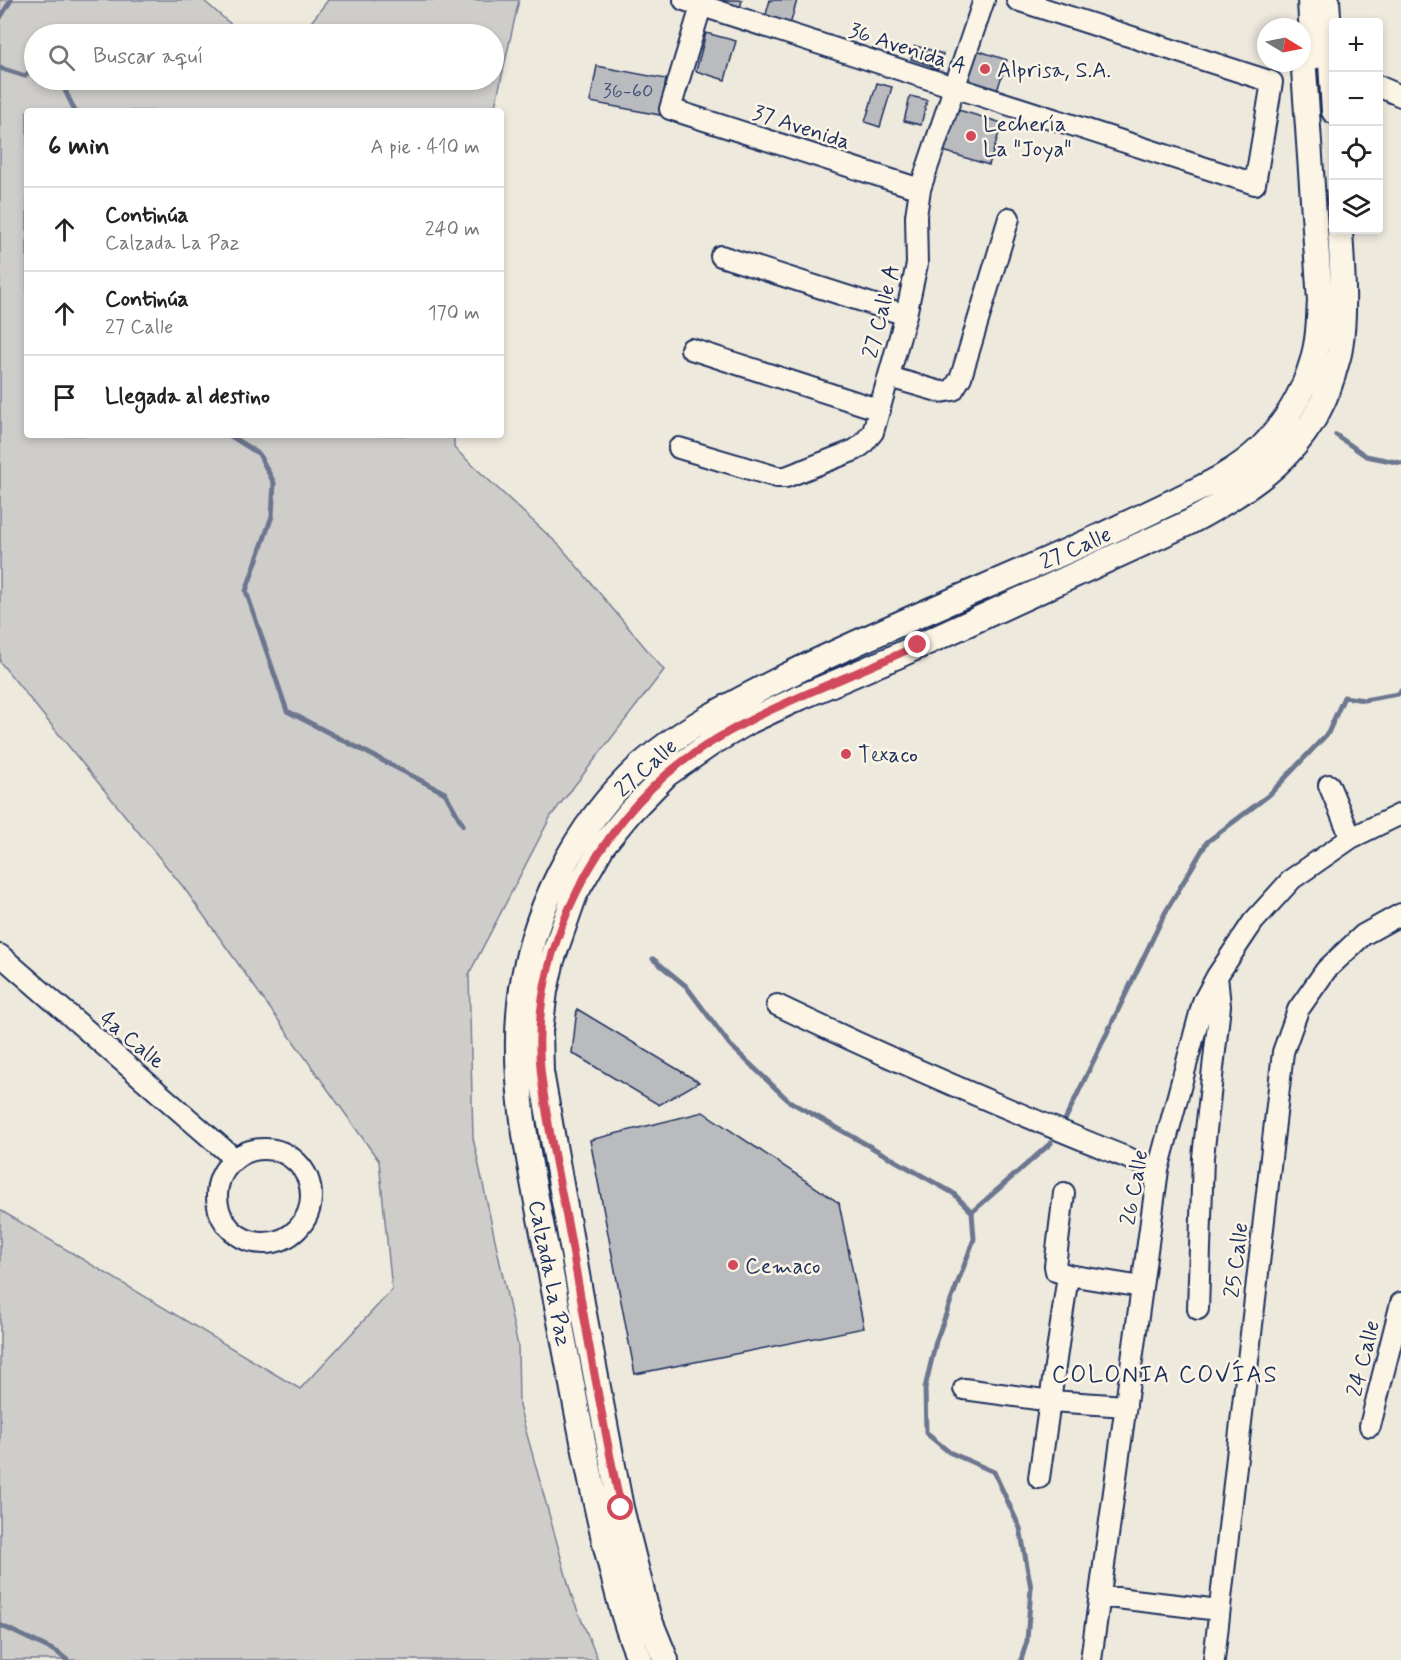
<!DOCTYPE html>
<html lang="es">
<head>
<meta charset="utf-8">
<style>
  :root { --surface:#fff; --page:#f6f6f6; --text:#222; --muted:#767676; --line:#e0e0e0 }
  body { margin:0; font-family:Mynerve,sans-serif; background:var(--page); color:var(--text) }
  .controls { position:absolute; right:18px; top:18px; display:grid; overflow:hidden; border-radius:6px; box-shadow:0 3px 9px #0003 }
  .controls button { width:54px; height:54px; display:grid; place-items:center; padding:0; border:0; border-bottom:2px solid var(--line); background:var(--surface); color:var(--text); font:30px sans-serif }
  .compass { position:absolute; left:1257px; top:18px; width:54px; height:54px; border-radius:50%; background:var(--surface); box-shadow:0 3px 9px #0003; rotate:100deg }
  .stop { position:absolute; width:18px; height:18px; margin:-14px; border:4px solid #d1495b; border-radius:50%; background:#fff }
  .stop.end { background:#d1495b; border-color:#fff; box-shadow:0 2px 6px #0008 }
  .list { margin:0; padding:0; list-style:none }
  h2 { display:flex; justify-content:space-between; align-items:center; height:78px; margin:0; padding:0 24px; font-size:26px }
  h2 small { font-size:20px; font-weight:400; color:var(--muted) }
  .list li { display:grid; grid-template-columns:39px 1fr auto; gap:18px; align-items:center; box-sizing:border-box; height:84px; padding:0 24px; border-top:2px solid var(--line) }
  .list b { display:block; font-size:22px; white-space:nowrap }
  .list p { margin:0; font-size:20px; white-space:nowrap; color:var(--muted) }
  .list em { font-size:20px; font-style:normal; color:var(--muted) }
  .icon { flex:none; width:33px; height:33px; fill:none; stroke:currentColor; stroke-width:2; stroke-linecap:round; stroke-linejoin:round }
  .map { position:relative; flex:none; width:1401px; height:1660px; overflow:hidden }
  .search { position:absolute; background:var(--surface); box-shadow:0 3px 9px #0003; left:24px; top:24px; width:480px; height:66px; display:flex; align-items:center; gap:15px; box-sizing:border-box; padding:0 21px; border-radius:33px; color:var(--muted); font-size:22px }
  .panel { position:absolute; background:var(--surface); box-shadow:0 3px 9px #0003; left:24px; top:108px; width:480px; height:330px; border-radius:6px }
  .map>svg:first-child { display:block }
  .green { fill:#cfcdca; stroke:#757e94; stroke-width:1.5 }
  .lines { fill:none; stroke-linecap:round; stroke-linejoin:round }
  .stream { stroke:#6c778f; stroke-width:5 }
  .building { fill:#babbbe; stroke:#1b2f5e; stroke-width:1.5 }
  .minor-casing { stroke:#1b2f5e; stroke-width:24 }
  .major-casing { stroke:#1b2f5e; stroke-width:28 }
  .minor { stroke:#fcf5e5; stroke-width:20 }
  .major { stroke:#fcf5e5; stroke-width:24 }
  .route { stroke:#d1495b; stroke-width:8 }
  .poi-dot { fill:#d1495b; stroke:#fcf5e5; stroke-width:2 }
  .labels { text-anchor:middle; stroke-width:5; stroke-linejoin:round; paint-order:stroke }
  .number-label { font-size:20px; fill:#435276 }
  .street-label { font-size:22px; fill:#1b2f5e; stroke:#fcf5e5 }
  .poi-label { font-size:22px; fill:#1b2f5e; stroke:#fcf5e5; text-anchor:start }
  .neighbourhood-label { font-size:24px; letter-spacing:1.5px; fill:#1b2f5e; stroke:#fcf5e5 }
</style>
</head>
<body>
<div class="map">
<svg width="1401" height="1660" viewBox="0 0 1401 1660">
  <rect width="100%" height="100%" fill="#eee9dd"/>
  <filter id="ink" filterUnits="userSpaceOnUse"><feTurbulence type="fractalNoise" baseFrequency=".0167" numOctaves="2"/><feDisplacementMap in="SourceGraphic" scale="12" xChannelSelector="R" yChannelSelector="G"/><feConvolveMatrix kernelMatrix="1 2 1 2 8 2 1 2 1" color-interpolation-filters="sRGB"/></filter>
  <g filter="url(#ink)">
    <!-- green -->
    <path class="green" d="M 0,0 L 203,0 L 242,34 L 34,34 L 34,80 L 494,80 L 494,34 L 302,34 L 328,0 L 519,0 L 494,111 L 27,111 L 27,435 L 454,435 L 454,448 L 560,546 L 664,670 L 551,816 L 469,974 L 473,1138 L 518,1346 L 519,1406 L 572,1597 L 598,1660 L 0,1660 L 0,1210 L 300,1389 L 392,1290 L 379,1161 L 184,888 L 0,662 Z"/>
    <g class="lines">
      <!-- stream -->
      <path class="stream" d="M 0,18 L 11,0
        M 0,68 L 25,76 L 34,68
        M 60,80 L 75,111
        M 229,435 L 259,454 L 274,483 L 272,516 L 246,591 L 287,711 L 445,793 L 463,825
        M 1336,435 L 1366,456 L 1401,463
        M 653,959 L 686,986 L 730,1045 L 789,1101 L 953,1193 L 972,1212 L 974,1239 L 936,1341 L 925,1388 L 926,1433 L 949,1452 L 994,1472 L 1020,1528 L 1031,1588 L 1027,1641 L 1021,1660
        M 1064,1122 L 1165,913 L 1207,842 L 1269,795 L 1328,733 L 1344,697 L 1364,700 L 1398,694 L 1401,691
        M 972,1212 L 1051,1143
        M 0,1625 L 57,1652 L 67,1660"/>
    </g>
    <!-- building -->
    <path class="building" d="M 716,0 L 742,0 L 739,13 Z
      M 770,0 L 797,0 L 790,25 L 765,18 Z
      M 706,33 L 736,41 L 725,80 L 696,71 Z
      M 915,46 L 927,49 L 923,63 L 911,59 Z
      M 927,49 L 943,54 L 938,68 L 923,63 Z
      M 973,49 L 1007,60 L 995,97 L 967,88 L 963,79 Z
      M 597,66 L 666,79 L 660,115 L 590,102 Z
      M 877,83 L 892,87 L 880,127 L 865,122 Z
      M 910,96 L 927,100 L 921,125 L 904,121 Z
      M 952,108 L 1002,123 L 989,165 L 940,150 Z
      M 577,1009 L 699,1082 L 659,1105 L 572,1053 Z
      M 703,1112 L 839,1203 L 864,1328 L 635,1374 L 590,1140 Z"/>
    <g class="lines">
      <!-- minor casing -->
      <g class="minor-casing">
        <path id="minor" d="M 684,0 L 1255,184 L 1272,82 L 1017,0
          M 703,0 L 670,109 L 920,189
          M 1378,86 L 1401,96
          M 721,256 L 906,315
          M 691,349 L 880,410
          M 889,377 L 941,392 L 953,390 L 961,377 L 1009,218
          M 679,448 L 777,477 L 786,477 L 855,450 L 862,445 L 873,432 L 906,315 L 917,264 L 916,216 L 920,189 L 984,0
          M 1329,785 L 1351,838
          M 0,955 L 235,1159
          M 777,1005 C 902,1065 1029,1119 1158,1170
          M217 1196a47 47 0 1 1 94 0a47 47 0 1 1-94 0Z
          M 1064,1193 L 1055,1266 L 1056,1271 L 1068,1275 L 1142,1287
          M 1198,1309 L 1203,1157 L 1220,1006 L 1217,976
          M 964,1389 L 1051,1401 L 1126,1406
          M 1370,1426 L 1401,1303
          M 1039,1478 L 1068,1275
          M 1100,1596 L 1219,1610
          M 1091,1660 L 1158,1170 L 1203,1002 L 1217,976 L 1253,922 L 1292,879 L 1351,838 L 1401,814
          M 1214,1660 L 1283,1052 L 1298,1010 L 1326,970 L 1363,935 L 1401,914"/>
      </g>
      <!-- major casing -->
      <g class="major-casing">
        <path id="major" d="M 1310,0 L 1313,57
          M 1327,0 L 1334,111
          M 640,1660 C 624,1624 616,1586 606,1547 C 585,1462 571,1376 554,1290 C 537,1195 510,1099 520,1003 C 530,914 575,825 641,765 C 684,727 737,701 788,675 C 888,626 992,585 1094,539 C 1122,526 1149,513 1176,500 C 1207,485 1236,472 1261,448 C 1288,421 1309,384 1316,346 C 1319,331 1319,316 1320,301 L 1302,41
          M 666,1660 L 648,1616 L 621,1508 L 584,1314 L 541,1072 L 540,1031 L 545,991 L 552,960 L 575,894 L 603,845 L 630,812 L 667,774 L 712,743 L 750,721 L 799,698 L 895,657 L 1188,523 C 1254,488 1310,451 1333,375 C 1335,366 1339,357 1340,348 C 1346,309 1342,269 1340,230"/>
      </g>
      <!-- minor -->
      <use href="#minor" class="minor"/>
      <!-- major -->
      <use href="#major" class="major"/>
    </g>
  </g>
  <g class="lines" filter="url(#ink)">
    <!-- route -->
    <path class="route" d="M 621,1508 C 602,1419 586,1330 571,1241 C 561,1186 547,1128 541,1073 C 529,964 585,845 667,774 C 739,713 834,686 918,645"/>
  </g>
  <!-- markers -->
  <g class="poi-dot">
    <circle cx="985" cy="69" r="6"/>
    <circle cx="971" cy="136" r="6"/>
    <circle cx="846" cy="754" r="6"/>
    <circle cx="733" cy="1265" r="6"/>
  </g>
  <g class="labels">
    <!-- number labels -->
    <g class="number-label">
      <text x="628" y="97">36-60</text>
    </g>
    <!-- street labels -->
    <g class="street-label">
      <text transform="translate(908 47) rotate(18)" y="8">36 Avenida A</text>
      <text transform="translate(802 126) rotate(18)" y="8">37 Avenida</text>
      <text transform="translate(880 311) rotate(-76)" y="8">27 Calle A</text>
      <text transform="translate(1075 547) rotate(-24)" y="8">27 Calle</text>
      <text transform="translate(645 767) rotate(-42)" y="8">27 Calle</text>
      <text transform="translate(133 1039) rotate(40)" y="8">4a Calle</text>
      <text transform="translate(1133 1187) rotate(-80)" y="8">26 Calle</text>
      <text transform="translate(1235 1260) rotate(-83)" y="8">25 Calle</text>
      <text transform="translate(551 1273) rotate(79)" y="8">Calzada La Paz</text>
      <text transform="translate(1362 1358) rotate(-76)" y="8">24 Calle</text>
    </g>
    <!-- poi labels -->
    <g class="poi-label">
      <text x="997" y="77">Alprisa, S.A.</text>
      <text x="983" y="131">Lechería<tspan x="983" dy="25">La "Joya"</tspan></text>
      <text x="858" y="762">Texaco</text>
      <text x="745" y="1273">Cemaco</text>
    </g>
    <!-- neighbourhood labels -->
    <g class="neighbourhood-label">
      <text x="1165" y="1382">COLONIA COVÍAS</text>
    </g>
  </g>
</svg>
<div class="controls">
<button>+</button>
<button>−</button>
<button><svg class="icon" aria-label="locate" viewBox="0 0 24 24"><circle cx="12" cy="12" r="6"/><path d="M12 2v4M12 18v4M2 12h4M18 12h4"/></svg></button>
<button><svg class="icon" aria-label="layers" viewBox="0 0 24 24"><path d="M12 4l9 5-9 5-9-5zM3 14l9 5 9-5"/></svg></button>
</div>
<svg class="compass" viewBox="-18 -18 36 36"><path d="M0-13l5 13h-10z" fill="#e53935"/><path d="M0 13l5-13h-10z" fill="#767676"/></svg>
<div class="stop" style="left:621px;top:1508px"></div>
<div class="stop end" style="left:918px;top:645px"></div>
<div class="search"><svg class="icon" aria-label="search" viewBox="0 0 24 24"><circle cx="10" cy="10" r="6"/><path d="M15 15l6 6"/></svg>Buscar aquí</div>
<section class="panel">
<h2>6 min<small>A pie · 410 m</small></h2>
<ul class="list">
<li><svg class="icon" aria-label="ahead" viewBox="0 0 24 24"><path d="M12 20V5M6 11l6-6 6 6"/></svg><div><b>Continúa</b><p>Calzada La Paz</p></div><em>240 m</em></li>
<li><svg class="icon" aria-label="ahead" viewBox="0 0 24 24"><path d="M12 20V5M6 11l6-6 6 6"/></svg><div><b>Continúa</b><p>27 Calle</p></div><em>170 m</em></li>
<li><svg class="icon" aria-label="arrive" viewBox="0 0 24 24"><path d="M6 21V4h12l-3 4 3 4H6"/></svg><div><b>Llegada al destino</b></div></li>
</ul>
</section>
</div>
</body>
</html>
